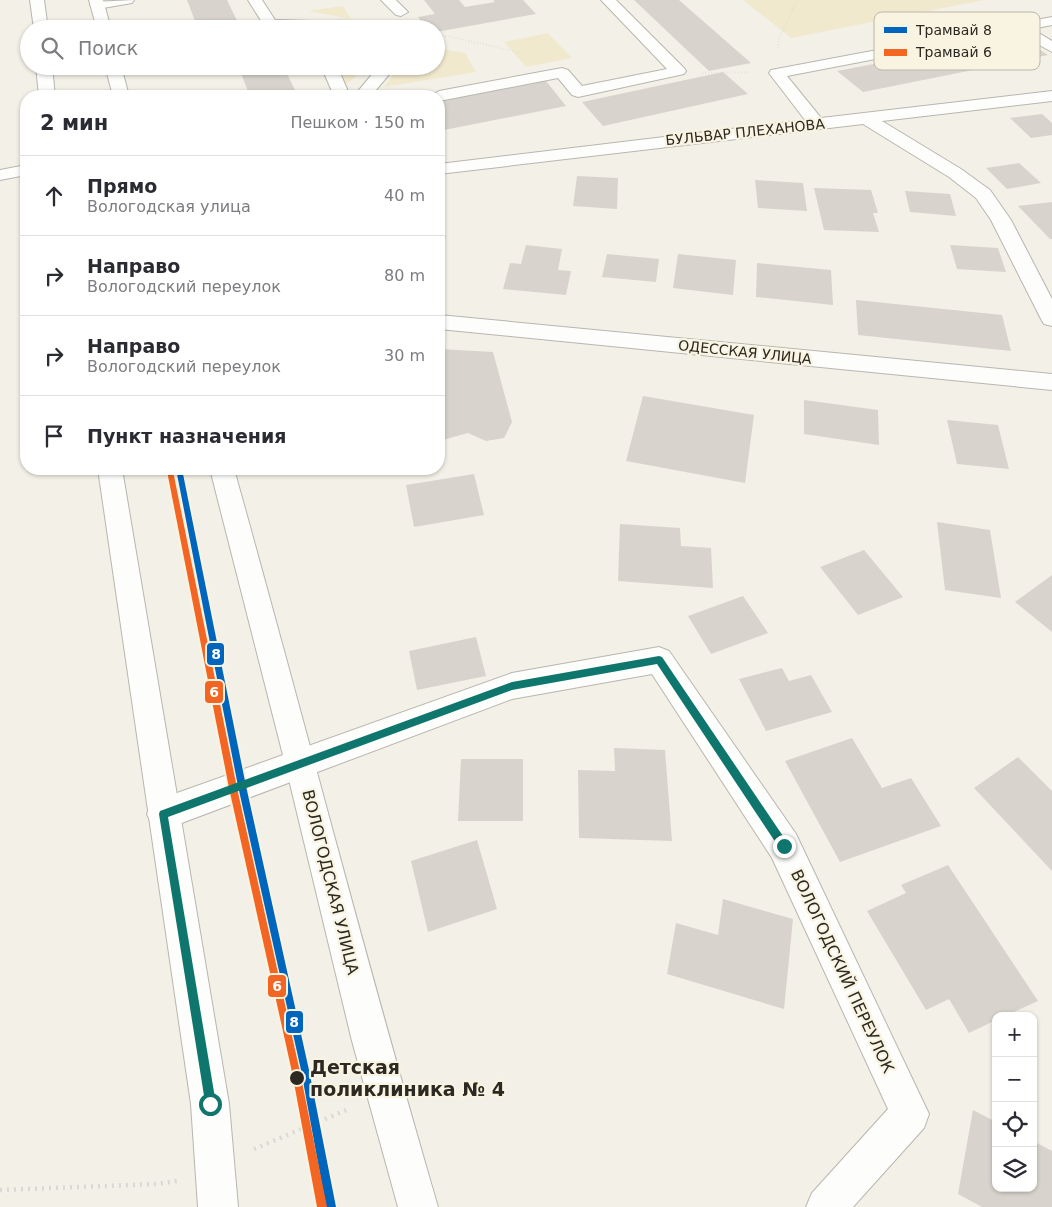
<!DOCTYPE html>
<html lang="ru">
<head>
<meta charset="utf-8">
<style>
  :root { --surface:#fff; --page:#f7f7f7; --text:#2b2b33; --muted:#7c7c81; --line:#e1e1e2 }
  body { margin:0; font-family:"DejaVu Sans",sans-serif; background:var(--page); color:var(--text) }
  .controls { position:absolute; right:15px; bottom:15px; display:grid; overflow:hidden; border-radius:10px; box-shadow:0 1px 4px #0004 }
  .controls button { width:45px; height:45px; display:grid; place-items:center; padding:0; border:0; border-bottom:1px solid var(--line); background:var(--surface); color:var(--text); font:25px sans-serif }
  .stop { position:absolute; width:15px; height:15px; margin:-11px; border:4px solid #0f766e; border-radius:50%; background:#fff }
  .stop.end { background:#0f766e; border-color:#fff; box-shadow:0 1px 5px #0008 }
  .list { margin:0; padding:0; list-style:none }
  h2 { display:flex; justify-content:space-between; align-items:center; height:65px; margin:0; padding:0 20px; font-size:21px }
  h2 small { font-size:16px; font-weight:400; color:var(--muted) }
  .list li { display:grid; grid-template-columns:32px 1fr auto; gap:15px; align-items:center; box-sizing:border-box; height:80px; padding:0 20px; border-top:1px solid var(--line) }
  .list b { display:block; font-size:19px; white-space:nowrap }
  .list p { margin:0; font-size:16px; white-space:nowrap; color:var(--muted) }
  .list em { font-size:16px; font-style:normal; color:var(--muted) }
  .icon { flex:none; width:28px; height:28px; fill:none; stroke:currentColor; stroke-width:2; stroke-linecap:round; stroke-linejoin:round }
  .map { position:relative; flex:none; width:1052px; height:1207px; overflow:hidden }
  .search { position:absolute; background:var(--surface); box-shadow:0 1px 4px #0004; left:20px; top:20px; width:425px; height:55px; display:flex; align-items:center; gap:12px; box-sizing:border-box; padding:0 18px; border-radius:28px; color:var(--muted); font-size:19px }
  .panel { position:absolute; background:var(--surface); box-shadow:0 1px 4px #0004; left:20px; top:90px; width:425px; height:385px; border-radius:20px }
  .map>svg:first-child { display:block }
  .green { fill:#f1e9ce }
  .building { fill:#d8d4cd }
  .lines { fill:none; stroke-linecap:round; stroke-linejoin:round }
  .minor-casing { stroke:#b8b6af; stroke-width:2 }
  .major-casing { stroke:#b8b6af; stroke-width:2 }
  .path-far1 { stroke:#dad8d5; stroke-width:2; stroke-dasharray:0.5 2.5; stroke-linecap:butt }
  .path { stroke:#dad8d5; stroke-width:4.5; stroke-dasharray:2 5; stroke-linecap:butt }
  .minor { fill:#fdfdfb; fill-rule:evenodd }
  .major { fill:#fdfdfb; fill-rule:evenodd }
  .tram-1-casing { stroke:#f9f3e1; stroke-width:4 }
  .tram-2-casing { stroke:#f9f3e1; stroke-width:4 }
  .tram-1 { fill:#0065bd; fill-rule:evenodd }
  .tram-2 { fill:#f26522; fill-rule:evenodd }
  .route { fill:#0f766e }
  .stop-dot { fill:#2b2922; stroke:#f9f3e1; stroke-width:2 }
  .labels { text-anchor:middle; stroke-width:4.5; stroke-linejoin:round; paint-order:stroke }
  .far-street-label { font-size:14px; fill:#2b2922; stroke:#f9f3e1 }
  .street-label { font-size:16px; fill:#2b2922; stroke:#f9f3e1 }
  .near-stop-label { font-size:19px; font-weight:bold; fill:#2b2922; stroke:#f9f3e1; text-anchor:start }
  .key { fill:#f9f3e1; stroke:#bbb6a8; stroke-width:1 }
  .key-label { font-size:14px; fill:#2b2922 }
  .line-badge { stroke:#f9f3e1; stroke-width:2 }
  .badge-label { font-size:14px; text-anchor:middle; font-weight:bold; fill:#fff }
</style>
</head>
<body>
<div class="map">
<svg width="1052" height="1207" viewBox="0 0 1052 1207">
  <rect width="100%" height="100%" fill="#f3f0e7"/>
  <!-- green -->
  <path class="green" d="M 743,0 L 984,0 L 791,38 Z
    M 343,6 L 351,19 L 308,11 Z
    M 548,33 L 572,58 L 526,67 L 504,42 Z
    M 436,48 L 465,53 L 476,72 L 384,87 L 399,66 L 436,66 Z
    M 335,66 L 369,66 L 344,86 Z"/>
  <!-- building -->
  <path class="building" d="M 187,0 L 227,0 L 241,29 L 198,29 Z
    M 424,0 L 459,0 L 465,7 L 495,2 L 493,0 L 523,0 L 536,14 L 436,32 L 436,29 L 427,29 L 418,17 L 435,14 Z
    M 634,0 L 679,0 L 751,63 L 709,71 Z
    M 1019,36 L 1048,55 L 863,92 L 837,71 Z
    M 238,66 L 283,66 L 298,96 L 250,96 Z
    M 723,72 L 748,94 L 603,126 L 582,102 Z
    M 546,81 L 566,106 L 439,131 L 439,101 Z
    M 1042,114 L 1052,123 L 1052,135 L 1031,138 L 1010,118 Z
    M 1019,163 L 1041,183 L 1007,189 L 986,168 Z
    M 577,176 L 618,178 L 617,209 L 573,206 Z
    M 755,180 L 803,183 L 807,211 L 758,208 Z
    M 814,188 L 871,190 L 878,213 L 873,213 L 879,232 L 824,230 Z
    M 905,191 L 950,194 L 956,216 L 910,212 Z
    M 1052,202 L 1052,239 L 1050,239 L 1018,206 Z
    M 439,235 L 446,236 L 439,262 Z
    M 526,245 L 562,249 L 558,270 L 571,271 L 566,295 L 503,289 L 510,263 L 521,264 Z
    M 950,245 L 998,248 L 1006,272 L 957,269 Z
    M 607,254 L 659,259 L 656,282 L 602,277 Z
    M 678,254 L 736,260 L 733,295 L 673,288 Z
    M 757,263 L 831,270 L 833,305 L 756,297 Z
    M 856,300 L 1002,315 L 1011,351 L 858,335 Z
    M 439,349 L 493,352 L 512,422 L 504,438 L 486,441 L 468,433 L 439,441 Z
    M 643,396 L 754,415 L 745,483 L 626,461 Z
    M 804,400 L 878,410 L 879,445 L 804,434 Z
    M 947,420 L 998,425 L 1009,469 L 957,464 Z
    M 474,474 L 484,515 L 414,527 L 406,485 Z
    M 937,522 L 990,530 L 1001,598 L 945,590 Z
    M 620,524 L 680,528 L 681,546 L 711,548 L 713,588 L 618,581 Z
    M 864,550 L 903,597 L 858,615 L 820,567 Z
    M 1052,575 L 1052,632 L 1015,602 Z
    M 743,596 L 768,633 L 711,654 L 688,616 Z
    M 476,637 L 486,676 L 417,690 L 409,651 Z
    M 782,668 L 789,681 L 811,675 L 832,712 L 766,731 L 739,679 Z
    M 852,738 L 882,788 L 911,778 L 941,826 L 840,862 L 785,761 Z
    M 614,748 L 665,750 L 672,841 L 579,838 L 578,770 L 615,771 Z
    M 1018,757 L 1052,791 L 1052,871 L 974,788 Z
    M 461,759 L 523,759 L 523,821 L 458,821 Z
    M 477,840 L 497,909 L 428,932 L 411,861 Z
    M 948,865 L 1038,1001 L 1005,1016 L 996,1016 L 996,1020 L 969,1033 L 949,999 L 926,1010 L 867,911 L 906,893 L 901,885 Z
    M 723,899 L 793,919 L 784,1009 L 667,974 L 676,923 L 718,935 Z
    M 973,1110 L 996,1122 L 996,1188 L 1033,1188 L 1033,1141 L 1052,1151 L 1052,1207 L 982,1207 L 958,1194 Z"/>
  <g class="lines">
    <!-- minor casing -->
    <g class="minor-casing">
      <path id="minor" d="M 134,0 L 132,3 L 97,9 L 90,5 L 92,2 Z
        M 248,0 L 262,0 L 275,20 L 311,21 L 316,22 L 320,29 L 265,27 Z
        M 381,0 L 396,0 L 408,12 L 401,16 L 396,15 Z
        M 601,0 L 616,0 L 684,68 L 686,71 L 684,74 L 578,97 L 572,95 L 558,78 L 439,101 L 439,96 L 431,96 L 439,91 L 562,68 L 568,70 L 582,86 L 667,69 Z
        M 1052,17 L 1052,25 L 1032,29 L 1052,41 L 1052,52 L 1016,32 L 787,76 L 821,118 L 1052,91 L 1052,101 L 882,121 L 961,169 L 990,190 L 1011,220 L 1052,299 L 1052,326 L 1044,324 L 1041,319 L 991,220 L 976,198 L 949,177 L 863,124 L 439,174 L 439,164 L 805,120 L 769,73 L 771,70 Z
        M 321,66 L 337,66 L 350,96 L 334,96 Z
        M 379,66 L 396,66 L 371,96 L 354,96 Z
        M 26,165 L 26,175 L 0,180 L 0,170 Z
        M 439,315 L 1052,374 L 1052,390 L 439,329 Z
        M 659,647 L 669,651 L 796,834 L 929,1114 L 924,1128 L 853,1207 L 806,1207 L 812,1193 L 888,1109 L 772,858 L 652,674 L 512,699 L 163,830 L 152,825 L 147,814 L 152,803 L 163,798 L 512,673 Z"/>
    </g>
    <!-- major casing -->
    <g class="major-casing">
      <path id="major" d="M 30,0 L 44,0 L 48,29 L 34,29 Z
        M 89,0 L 103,0 L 111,29 L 97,29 Z
        M 36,66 L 52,66 L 55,96 L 39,96 Z
        M 105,66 L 121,66 L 129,96 L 113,96 Z
        M 98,469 L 122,469 L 229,1104 L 238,1207 L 198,1207 L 191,1104 Z
        M 210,469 L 234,469 C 303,715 366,962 438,1207 L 398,1207 L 352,1041 L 285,763 Z"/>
    </g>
    <!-- path-far1 -->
    <path class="path-far1" d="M 338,19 L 377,26
      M 436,37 L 448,36 L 521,53
      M 778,48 L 779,39 L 797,0
      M 702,73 L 748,72"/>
    <!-- path -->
    <path class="path" d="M 254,1149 L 349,1109
      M 0,1190 L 156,1184 L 177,1181"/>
    <!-- minor -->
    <use href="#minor" class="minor"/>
    <!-- major -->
    <use href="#major" class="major"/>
    <!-- tram-1 casing -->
    <g class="tram-1-casing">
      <path id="tram-1" d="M 176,469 L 182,469 L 246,786 L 309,1070 L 336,1207 L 326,1207 L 301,1070 L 238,786 Z"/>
    </g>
    <!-- tram-2 casing -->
    <g class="tram-2-casing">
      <path id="tram-2" d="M 170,469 L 173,471 L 237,788 L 300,1072 L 327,1207 L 317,1207 L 292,1072 L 229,788 L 167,471 Z"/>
    </g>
    <!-- tram-1 -->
    <use href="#tram-1" class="tram-1"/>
    <!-- tram-2 -->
    <use href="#tram-2" class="tram-2"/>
  </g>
  <!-- route -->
  <path class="route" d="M 659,656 L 662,657 L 787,842 L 787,849 L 780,849 L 657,664 L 512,690 L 168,817 L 216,1104 L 214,1108 L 206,1108 L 159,814 L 160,811 L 512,682 Z"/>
  <!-- markers -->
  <circle class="stop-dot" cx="297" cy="1078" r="8"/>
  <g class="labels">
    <!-- far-street labels -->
    <g class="far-street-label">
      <text transform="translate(745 132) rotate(-6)" y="5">БУЛЬВАР ПЛЕХАНОВА</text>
      <text transform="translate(745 352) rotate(6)" y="5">ОДЕССКАЯ УЛИЦА</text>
    </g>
    <!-- street labels -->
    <g class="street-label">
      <text transform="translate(331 882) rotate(76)" y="6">ВОЛОГОДСКАЯ УЛИЦА</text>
      <text transform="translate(843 971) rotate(65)" y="6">ВОЛОГОДСКИЙ ПЕРЕУЛОК</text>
    </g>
    <!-- near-stop labels -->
    <g class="near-stop-label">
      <text x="310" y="1074">Детская<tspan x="310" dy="22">поликлиника № 4</tspan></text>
    </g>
  </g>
  <!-- legend -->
  <rect x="874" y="12" width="166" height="58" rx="8" class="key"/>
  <rect x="884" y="27" width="23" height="6" fill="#0065bd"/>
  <rect x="884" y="49" width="23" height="7" fill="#f26522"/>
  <g class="key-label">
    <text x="916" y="35">Трамвай 8</text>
    <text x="916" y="57">Трамвай 6</text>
  </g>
  <g class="line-badge">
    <rect x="206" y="642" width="19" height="24" rx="5" fill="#0065bd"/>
    <rect x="204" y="680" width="20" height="24" rx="5" fill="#f26522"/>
    <rect x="267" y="974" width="20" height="24" rx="5" fill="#f26522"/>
    <rect x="285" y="1010" width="19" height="24" rx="5" fill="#0065bd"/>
  </g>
  <g class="badge-label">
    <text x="216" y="659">8</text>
    <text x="214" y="697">6</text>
    <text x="277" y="991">6</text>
    <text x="294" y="1027">8</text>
  </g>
</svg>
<div class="controls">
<button>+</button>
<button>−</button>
<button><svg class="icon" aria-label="locate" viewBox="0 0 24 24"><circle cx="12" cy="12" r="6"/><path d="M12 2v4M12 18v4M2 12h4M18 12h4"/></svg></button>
<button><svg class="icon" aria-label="layers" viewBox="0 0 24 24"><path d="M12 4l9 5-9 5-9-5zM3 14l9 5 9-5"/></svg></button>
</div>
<div class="stop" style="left:210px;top:1104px"></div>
<div class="stop end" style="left:784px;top:846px"></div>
<div class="search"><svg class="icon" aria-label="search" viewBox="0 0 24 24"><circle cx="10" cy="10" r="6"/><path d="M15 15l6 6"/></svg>Поиск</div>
<section class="panel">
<h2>2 мин<small>Пешком · 150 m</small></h2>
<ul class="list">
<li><svg class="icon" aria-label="ahead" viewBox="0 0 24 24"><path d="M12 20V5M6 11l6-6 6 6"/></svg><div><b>Прямо</b><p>Вологодская улица</p></div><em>40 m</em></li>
<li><svg class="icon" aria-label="right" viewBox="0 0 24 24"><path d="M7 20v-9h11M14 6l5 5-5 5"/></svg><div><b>Направо</b><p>Вологодский переулок</p></div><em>80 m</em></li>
<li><svg class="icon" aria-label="right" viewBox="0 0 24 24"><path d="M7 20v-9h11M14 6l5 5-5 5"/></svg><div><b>Направо</b><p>Вологодский переулок</p></div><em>30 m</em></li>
<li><svg class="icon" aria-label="arrive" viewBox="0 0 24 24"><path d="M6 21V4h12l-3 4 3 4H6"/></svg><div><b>Пункт назначения</b></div></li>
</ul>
</section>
</div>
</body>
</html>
